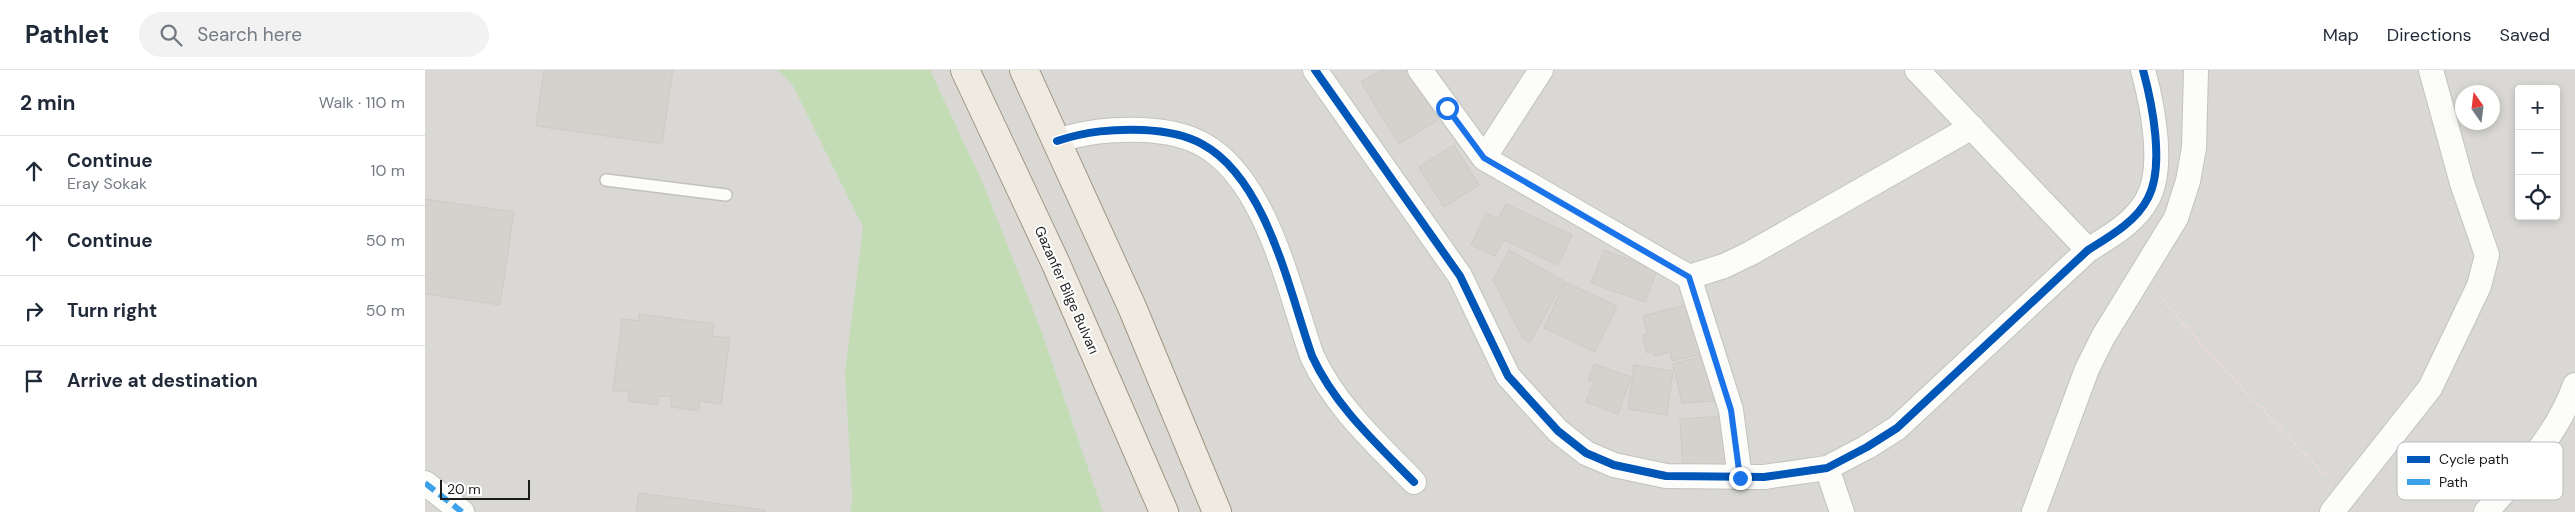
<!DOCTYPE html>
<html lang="en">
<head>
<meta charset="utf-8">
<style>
  :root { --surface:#fff; --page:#f2f2f3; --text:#1f2937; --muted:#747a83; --line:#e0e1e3 }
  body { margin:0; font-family:"DM Sans",sans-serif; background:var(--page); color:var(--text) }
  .controls { position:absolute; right:15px; top:15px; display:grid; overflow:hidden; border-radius:5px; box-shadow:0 2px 8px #0003 }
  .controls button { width:45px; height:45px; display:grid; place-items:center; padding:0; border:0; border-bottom:1px solid var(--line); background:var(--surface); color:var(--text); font:25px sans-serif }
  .compass { position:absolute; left:2030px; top:15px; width:45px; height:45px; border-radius:50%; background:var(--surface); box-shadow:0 2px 8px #0003; rotate:346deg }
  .scale { position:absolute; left:15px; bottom:12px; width:90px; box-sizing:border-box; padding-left:5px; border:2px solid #1c1c1c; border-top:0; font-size:14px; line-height:18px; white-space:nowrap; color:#1c1c1c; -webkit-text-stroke:4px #fff; paint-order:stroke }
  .stop { position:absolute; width:15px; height:15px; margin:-11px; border:4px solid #1a73e8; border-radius:50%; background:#fff }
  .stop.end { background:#1a73e8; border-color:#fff; box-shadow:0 1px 5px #0008 }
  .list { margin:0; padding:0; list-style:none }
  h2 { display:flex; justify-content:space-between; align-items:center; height:65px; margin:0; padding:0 20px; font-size:21px }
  h2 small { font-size:16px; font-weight:400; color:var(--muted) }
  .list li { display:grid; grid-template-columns:32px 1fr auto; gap:15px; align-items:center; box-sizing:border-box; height:70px; padding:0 20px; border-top:1px solid var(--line) }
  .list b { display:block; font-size:19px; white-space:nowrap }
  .list p { margin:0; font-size:16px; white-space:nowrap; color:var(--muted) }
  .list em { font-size:16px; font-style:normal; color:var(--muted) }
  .icon { flex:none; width:28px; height:28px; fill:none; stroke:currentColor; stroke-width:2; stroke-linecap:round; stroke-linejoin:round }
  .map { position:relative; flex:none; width:2150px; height:442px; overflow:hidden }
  header { display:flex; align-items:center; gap:30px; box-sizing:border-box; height:70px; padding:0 25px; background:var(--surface); border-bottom:1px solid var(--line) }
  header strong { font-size:24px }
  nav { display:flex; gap:28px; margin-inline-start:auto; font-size:18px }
  .search { width:350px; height:45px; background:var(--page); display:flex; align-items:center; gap:12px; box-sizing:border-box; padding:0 18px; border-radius:28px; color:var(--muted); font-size:19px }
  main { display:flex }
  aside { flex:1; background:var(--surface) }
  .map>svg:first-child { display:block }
  .residential { fill:#d9d8d5; fill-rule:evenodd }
  .forest { fill:#c4dcb6 }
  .building { fill:#d5d2ce; stroke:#cecac5 }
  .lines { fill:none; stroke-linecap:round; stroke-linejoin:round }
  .service-casing { stroke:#c3c2c0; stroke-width:14 }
  .minor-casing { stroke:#c3c2c0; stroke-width:26 }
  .primary-casing { stroke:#a09681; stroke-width:30 }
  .path { stroke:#ead9d6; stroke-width:3; stroke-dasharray:2.5 2.5; stroke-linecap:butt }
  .service { stroke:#fcfcfb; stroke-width:11 }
  .minor { stroke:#fcfcfb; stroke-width:24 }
  .primary { stroke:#f0ebe2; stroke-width:28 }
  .quiet { stroke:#3da2ea; stroke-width:6; stroke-dasharray:12 6; stroke-linecap:butt }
  .cycleway-casing { stroke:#fff; stroke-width:11 }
  .cycleway { stroke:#0057b8; stroke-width:8 }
  .route { stroke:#1a73e8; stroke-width:6 }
  .labels { text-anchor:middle; stroke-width:4; stroke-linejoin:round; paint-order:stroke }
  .street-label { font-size:14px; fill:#1c1c1c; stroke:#fff }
  .key { fill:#fff; stroke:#bbb; stroke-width:1 }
  .key-label { font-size:14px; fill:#1c1c1c }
</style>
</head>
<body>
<header>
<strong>Pathlet</strong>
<div class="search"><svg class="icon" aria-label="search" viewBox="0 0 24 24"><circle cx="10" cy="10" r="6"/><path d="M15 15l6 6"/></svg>Search here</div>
<nav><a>Map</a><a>Directions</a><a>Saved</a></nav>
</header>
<main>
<aside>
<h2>2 min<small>Walk · 110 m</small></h2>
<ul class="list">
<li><svg class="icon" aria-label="ahead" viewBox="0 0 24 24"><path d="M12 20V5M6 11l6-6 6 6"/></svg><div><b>Continue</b><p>Eray Sokak</p></div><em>10 m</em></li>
<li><svg class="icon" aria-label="ahead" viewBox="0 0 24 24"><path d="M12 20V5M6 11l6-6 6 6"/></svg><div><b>Continue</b></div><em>50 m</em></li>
<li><svg class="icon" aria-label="right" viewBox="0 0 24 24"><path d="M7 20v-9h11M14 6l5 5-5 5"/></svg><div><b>Turn right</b></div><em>50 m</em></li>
<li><svg class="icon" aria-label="arrive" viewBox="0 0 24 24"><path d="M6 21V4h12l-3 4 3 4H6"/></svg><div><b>Arrive at destination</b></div></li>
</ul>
</aside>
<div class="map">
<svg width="2150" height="442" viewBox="0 0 2150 442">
  <rect width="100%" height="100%" fill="#eae9e4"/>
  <!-- residential -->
  <path class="residential" d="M 0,0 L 2150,0 L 2150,442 L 0,442 ZM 2094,19 L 2131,19 L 2131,146 L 2094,146 ZM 2038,22 L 2068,22 L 2068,52 L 2038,52 Z"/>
  <!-- forest -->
  <path class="forest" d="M 352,0 L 505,0 L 560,118 L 617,263 L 678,442 L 426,442 L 427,426 L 420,303 L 438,157 L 367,14 Z"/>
  <!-- building -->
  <path class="building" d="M 119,0 L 248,0 L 237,74 L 111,56 Z
    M 957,0 L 983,0 L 1013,50 L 974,74 L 936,12 Z
    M 1029,75 L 1054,115 L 1019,137 L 994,97 Z
    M 0,129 L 89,142 L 75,235 L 0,224 Z
    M 1081,134 L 1147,165 L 1133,195 L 1079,170 L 1070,186 L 1046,175 L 1061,143 L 1073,149 Z
    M 1084,180 L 1139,211 L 1105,272 L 1098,268 L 1068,210 Z
    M 1179,180 L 1232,200 L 1220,232 L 1166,213 Z
    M 1140,212 L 1192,236 L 1170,282 L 1119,258 Z
    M 1264,234 L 1277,284 L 1247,291 L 1245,282 L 1229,286 L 1228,281 L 1222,283 L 1218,265 L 1222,264 L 1218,246 Z
    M 214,244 L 289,254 L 287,266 L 305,268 L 296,334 L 275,331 L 274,341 L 246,337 L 247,327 L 234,326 L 233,335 L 203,331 L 204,322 L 188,320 L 197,249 L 214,251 Z
    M 1278,286 L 1291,331 L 1257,333 L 1248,294 Z
    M 1169,294 L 1206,307 L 1193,344 L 1161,332 L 1169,312 L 1163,310 Z
    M 1209,295 L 1248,301 L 1242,345 L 1203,339 Z
    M 1301,346 L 1303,401 L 1258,403 L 1255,349 Z
    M 214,423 L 340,440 L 340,442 L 211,442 Z"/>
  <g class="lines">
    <!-- service casing -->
    <g class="service-casing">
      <path id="service" d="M 181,110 L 301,125"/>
    </g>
    <!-- minor casing -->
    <g class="minor-casing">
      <path id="minor" d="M 890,0 L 1035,206 L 1083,306 L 1133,361 L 1161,383 L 1189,395 L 1241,406 L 1339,407 L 1402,398 L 1442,377 L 1472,358 L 1663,180 C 1684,167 1711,152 1723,128 C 1740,96 1727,33 1718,0
        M 995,0 L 1059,88 L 1264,207 L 1306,340 L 1315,408
        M 1492,0 L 1663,180
        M 632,71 C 662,61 688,59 718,60 C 738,61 759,64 777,74 C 842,109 864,221 887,286 C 910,336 951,373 989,412
        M 1059,88 L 1116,0
        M 1264,207 L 1299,196 L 1326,183 L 1547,57
        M 1402,398 L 1417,442
        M 0,413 L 37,442
        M 1609,442 L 1662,299 L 1678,267 L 1751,148 L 1763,111 L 1769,78 L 1771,0
        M 1907,442 L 2005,318 L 2054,216 L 2062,185 L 2037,113 L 2006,0
        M 2061,442 C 2096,403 2132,365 2150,315"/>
    </g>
    <!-- primary casing -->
    <g class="primary-casing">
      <path id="primary" d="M 540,0 L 631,194 L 739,442
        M 599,0 L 707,237 L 792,442"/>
    </g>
    <!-- path -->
    <path class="path" d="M 1734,226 L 1792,292 L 1901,406"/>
    <!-- service -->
    <use href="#service" class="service"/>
    <!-- minor -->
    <use href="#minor" class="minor"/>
    <!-- primary -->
    <use href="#primary" class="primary"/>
    <!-- quiet -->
    <path class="quiet" d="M 0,413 L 37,442"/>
    <!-- cycleway casing -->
    <g class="cycleway-casing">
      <path id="cycleway" d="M 890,0 L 1035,206 L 1083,306 L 1133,361 L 1161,383 L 1189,395 L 1241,406 L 1339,407 L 1402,398 L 1442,377 L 1472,358 L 1663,180 C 1684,167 1711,152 1723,128 C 1740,96 1727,33 1718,0
        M 632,71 C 662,61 688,59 718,60 C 738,61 759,64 777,74 C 842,109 864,221 887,286 C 910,336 951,373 989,412"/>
    </g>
    <!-- cycleway -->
    <use href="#cycleway" class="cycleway"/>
  </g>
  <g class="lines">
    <!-- route -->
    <path class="route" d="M 1022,38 L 1059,88 L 1264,207 L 1306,340 L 1315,408"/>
  </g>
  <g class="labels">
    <!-- street labels -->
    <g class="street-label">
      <text transform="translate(642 220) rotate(66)" y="5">Gazanfer Bilge Bulvarı</text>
    </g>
  </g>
  <!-- legend -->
  <rect x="1972" y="372" width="166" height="58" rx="8" class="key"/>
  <rect x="1982" y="386" width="23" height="7" fill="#0057b8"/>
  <rect x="1982" y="409" width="23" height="6" fill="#3da2ea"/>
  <g class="key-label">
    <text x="2014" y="394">Cycle path</text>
    <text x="2014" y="417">Path</text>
  </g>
</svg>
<div class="controls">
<button>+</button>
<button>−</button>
<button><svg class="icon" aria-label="locate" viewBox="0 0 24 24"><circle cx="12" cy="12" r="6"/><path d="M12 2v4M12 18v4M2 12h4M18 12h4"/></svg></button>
</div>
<svg class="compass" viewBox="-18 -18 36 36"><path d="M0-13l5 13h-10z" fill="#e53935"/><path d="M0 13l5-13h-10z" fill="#747a83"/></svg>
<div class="scale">20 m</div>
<div class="stop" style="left:1022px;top:38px"></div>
<div class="stop end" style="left:1315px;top:408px"></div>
</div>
</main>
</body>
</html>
